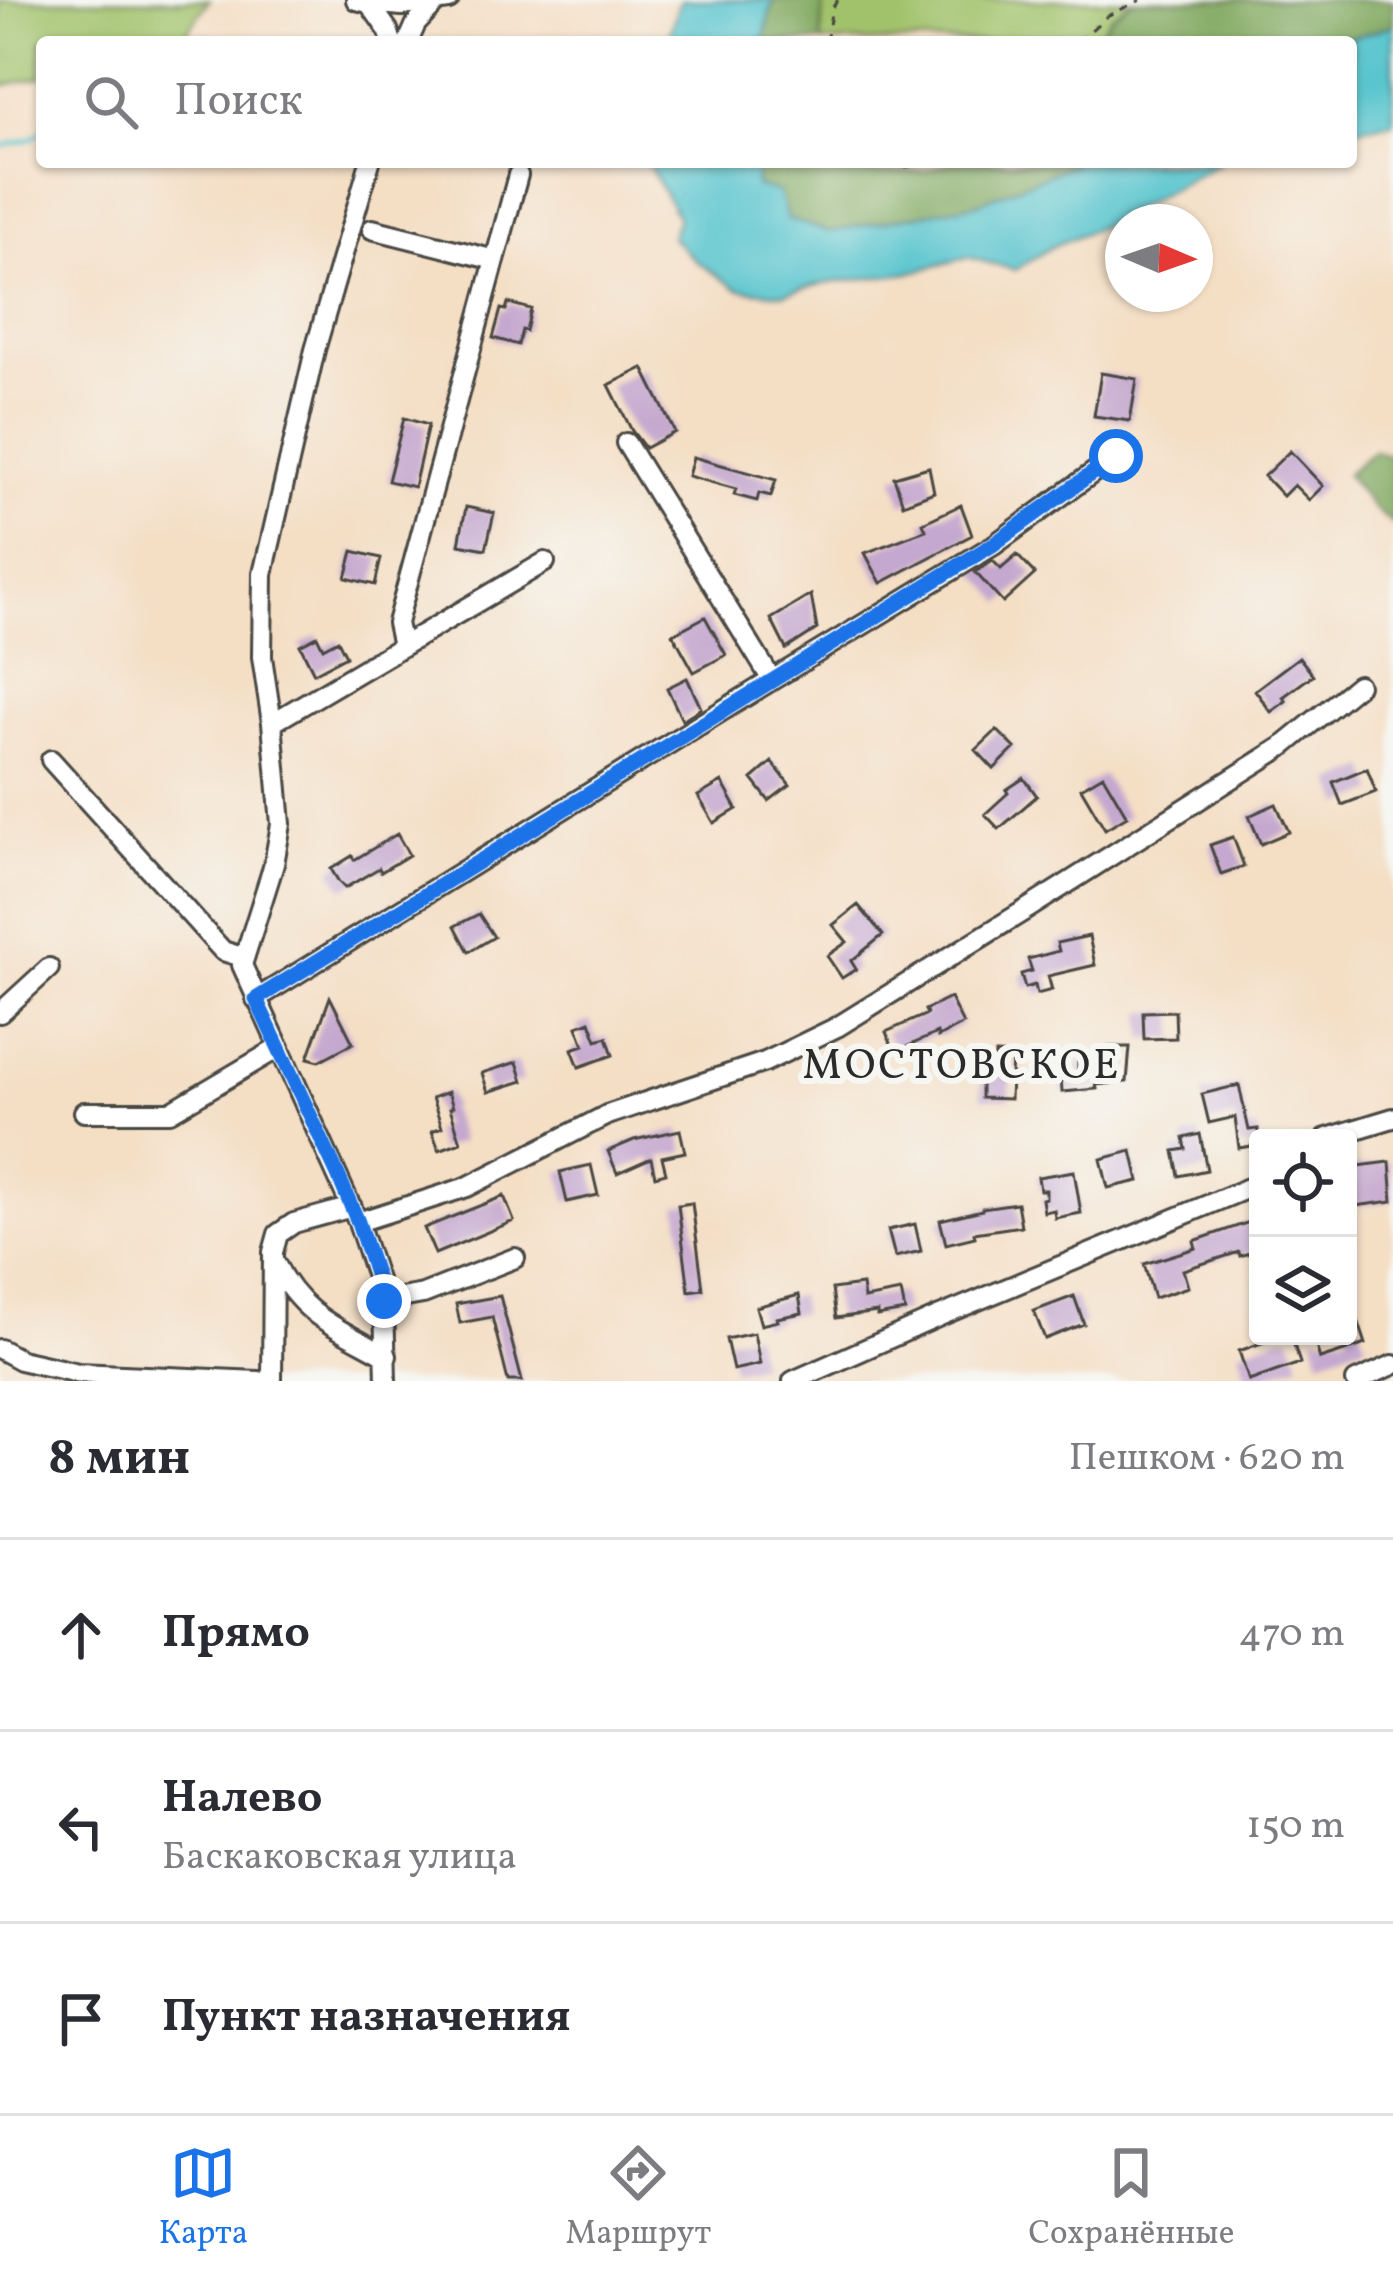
<!DOCTYPE html>
<html lang="ru">
<head>
<meta charset="utf-8">
<style>
  :root { --surface:#fff; --page:#f2f2f3; --text:#2b2b33; --muted:#7c7c81; --line:#e1e1e2; --accent:#1a73e8 }
  body { margin:0; font-family:Vollkorn,serif; background:var(--page); color:var(--text) }
  .controls { position:absolute; right:36px; bottom:36px; display:grid; overflow:hidden; border-radius:12px; box-shadow:0 3px 9px #0004 }
  .controls button { width:108px; height:108px; display:grid; place-items:center; padding:0; border:0; border-bottom:3px solid var(--line); background:var(--surface); color:var(--text); font:60px sans-serif }
  .compass { position:absolute; left:1105px; top:204px; width:108px; height:108px; border-radius:50%; background:var(--surface); box-shadow:0 3px 9px #0004; rotate:92deg }
  .stop { position:absolute; width:36px; height:36px; margin:-27px; border:9px solid #1a73e8; border-radius:50%; background:#fff }
  .stop.end { background:#1a73e8; border-color:#fff; box-shadow:0 3px 12px #0008 }
  .list { margin:0; padding:0; list-style:none }
  h2 { display:flex; justify-content:space-between; align-items:center; height:156px; margin:0; padding:0 48px; font-size:51px }
  h2 small { font-size:39px; font-weight:400; color:var(--muted) }
  .list li { display:grid; grid-template-columns:78px 1fr auto; gap:36px; align-items:center; box-sizing:border-box; height:192px; padding:0 48px; border-top:3px solid var(--line) }
  .list b { display:block; font-size:45px; white-space:nowrap }
  .list p { margin:0; font-size:39px; white-space:nowrap; color:var(--muted) }
  .list em { font-size:39px; font-style:normal; color:var(--muted) }
  .icon { flex:none; width:66px; height:66px; fill:none; stroke:currentColor; stroke-width:2; stroke-linecap:round; stroke-linejoin:round }
  .map { position:relative; flex:none; width:1393px; height:1381px; overflow:hidden }
  .search { position:absolute; background:var(--surface); box-shadow:0 3px 9px #0004; left:36px; right:36px; top:36px; height:132px; display:flex; align-items:center; gap:30px; box-sizing:border-box; padding:0 42px; border-radius:12px; color:var(--muted); font-size:45px }
  .sheet { height:732px; background:var(--surface) }
  nav { display:flex; justify-content:space-around; align-items:center; box-sizing:border-box; height:168px; border-top:3px solid var(--line); background:var(--surface); font-size:33px; color:var(--muted) }
  nav a { display:grid; justify-items:center; gap:6px }
  nav .on { color:var(--accent) }
  .map>svg:first-child { display:block }
  .green { fill:#a1c26b; stroke:#66764b; stroke-width:3 }
  .forest { fill:#80a85f; stroke:#566a45; stroke-width:3 }
  .water { fill:#58c5ce; stroke:#42787c; stroke-width:3 }
  .lines { fill:none; stroke-linecap:round; stroke-linejoin:round }
  .stream { stroke:#58c5ce; stroke-width:4.5 }
  .building { fill:#c5a8cf }
  .minor-casing { stroke:#494642; stroke-width:24 }
  .path { stroke:#494642; stroke-width:3; stroke-dasharray:9 9; stroke-linecap:butt }
  .minor { stroke:#fff; stroke-width:18 }
  .route { stroke:#1a73e8; stroke-width:15 }
  .labels { text-anchor:middle; stroke-width:12; stroke-linejoin:round; paint-order:stroke }
  .quarter-label { font-size:42px; letter-spacing:3px; fill:#2b2b2b; stroke:#f6f6f2 }
</style>
</head>
<body>
<div class="map">
<svg width="1393" height="1381" viewBox="0 0 1393 1381">
  <rect width="100%" height="100%" fill="#f6f6f2"/>
  <filter id="ink" filterUnits="userSpaceOnUse"><feTurbulence type="fractalNoise" baseFrequency=".00833" numOctaves="2"/><feDisplacementMap in="SourceGraphic" scale="24" xChannelSelector="R" yChannelSelector="G"/><feConvolveMatrix kernelMatrix="1 2 1 2 8 2 1 2 1" color-interpolation-filters="sRGB"/></filter>
  <filter id="wash" filterUnits="userSpaceOnUse"><feTurbulence type="fractalNoise" baseFrequency=".004" numOctaves="4" result="noise"/><feDisplacementMap in="SourceGraphic" scale="48" xChannelSelector="R" yChannelSelector="G"/><feGaussianBlur stdDeviation="2.7" result="paint"/><feColorMatrix in="noise" values="0 0 0 0 0 0 0 0 0 0 0 0 0 0 0 0 0 1.4 0 .05"/><feComposite in="paint" operator="in"/></filter>
  <g filter="url(#wash)">
    <rect width="100%" height="100%" fill="#f4dec4"/>
    <!-- green -->
    <path class="green" d="M 0,0 L 209,0 L 180,42 L 42,42 L 42,77 L 0,86 Z
      M 826,0 L 1133,0 L 1112,16 L 1093,42 L 821,42 L 823,6 Z"/>
    <!-- forest -->
    <path class="forest" d="M 773,0 L 826,0 L 823,6 L 821,42 L 763,42 Z
      M 1133,0 L 1393,0 L 1393,25 L 1338,42 L 1093,42 L 1112,16 Z
      M 756,162 L 823,162 L 828,165 L 876,174 L 926,171 L 954,162 L 1079,162 L 976,204 L 830,232 L 787,219 L 755,186 Z
      M 1374,451 L 1393,457 L 1393,524 L 1373,508 L 1346,474 Z"/>
    <!-- water -->
    <path class="water" d="M 680,0 L 773,0 L 763,42 L 667,42 Z
      M 1393,25 L 1393,122 L 1351,129 L 1351,42 L 1338,42 Z
      M 647,162 L 756,162 L 756,186 L 779,193 L 787,219 L 830,232 L 976,204 L 1079,162 L 1220,162 L 1102,226 L 1053,246 L 1015,270 L 968,257 L 909,273 L 821,284 L 783,294 L 738,289 L 696,261 L 671,237 L 678,218 Z"/>
    <g class="lines">
      <!-- stream -->
      <path class="stream" d="M 0,147 L 30,139 L 42,132"/>
    </g>
    <g id="blocks">
      <!-- building -->
      <path class="building" d="M 508,303 L 531,309 L 526,331 L 522,330 L 518,345 L 493,338 L 501,309 L 506,310 Z
        M 643,368 L 675,432 L 645,448 L 632,431 L 609,385 Z
        M 1101,373 L 1137,379 L 1130,421 L 1094,416 Z
        M 404,418 L 428,425 L 414,487 L 388,481 Z
        M 1290,451 L 1323,486 L 1309,500 L 1294,485 L 1283,496 L 1264,476 Z
        M 693,457 L 776,480 L 771,496 L 759,493 L 757,501 L 734,495 L 736,489 L 688,476 Z
        M 929,467 L 934,492 L 903,504 L 894,477 Z
        M 961,505 L 972,535 L 881,583 L 865,553 L 926,530 L 923,523 Z
        M 466,507 L 494,513 L 486,549 L 459,544 Z
        M 353,551 L 381,558 L 375,585 L 346,578 Z
        M 1017,555 L 1035,574 L 1003,603 L 975,572 L 993,561 L 1001,569 Z
        M 811,595 L 817,629 L 786,649 L 771,619 Z
        M 705,617 L 726,655 L 694,672 L 673,634 Z
        M 317,636 L 323,648 L 338,640 L 346,656 L 314,673 L 300,645 Z
        M 1299,657 L 1313,675 L 1283,697 L 1286,701 L 1271,712 L 1255,690 Z
        M 687,678 L 701,708 L 682,720 L 667,688 Z
        M 997,730 L 1015,748 L 994,769 L 976,750 Z
        M 772,762 L 790,785 L 769,801 L 752,779 Z
        M 1367,768 L 1376,792 L 1342,805 L 1333,782 Z
        M 1103,775 L 1127,816 L 1105,829 L 1081,788 Z
        M 1024,778 L 1037,796 L 999,829 L 985,814 L 1008,793 L 1006,790 Z
        M 722,782 L 737,809 L 714,823 L 698,796 Z
        M 1276,804 L 1289,832 L 1261,844 L 1249,816 Z
        M 397,834 L 409,855 L 381,872 L 379,868 L 345,888 L 339,882 L 331,869 L 352,856 L 354,860 Z
        M 1233,837 L 1244,866 L 1221,874 L 1210,845 Z
        M 858,905 L 883,935 L 851,961 L 856,969 L 842,978 L 827,956 L 847,942 L 833,925 Z
        M 479,914 L 494,937 L 469,952 L 455,926 Z
        M 1089,936 L 1095,965 L 1048,976 L 1052,990 L 1037,994 L 1035,985 L 1025,988 L 1021,974 L 1032,971 L 1028,959 L 1059,951 L 1057,943 Z
        M 330,997 L 353,1043 L 319,1061 L 308,1058 Z
        M 950,998 L 963,1024 L 938,1037 L 937,1033 L 895,1052 L 886,1032 L 927,1014 L 925,1010 Z
        M 1175,1011 L 1176,1038 L 1144,1039 L 1143,1012 Z
        M 590,1021 L 597,1040 L 607,1037 L 613,1055 L 579,1067 L 572,1049 L 584,1045 L 577,1026 Z
        M 1110,1047 L 1130,1047 L 1127,1082 L 1096,1085 L 1097,1089 L 1062,1092 L 1061,1077 L 1078,1076 L 1078,1063 L 1109,1061 Z
        M 995,1054 L 1012,1055 L 1010,1099 L 981,1098 L 981,1074 L 994,1074 Z
        M 517,1062 L 523,1081 L 488,1092 L 482,1073 Z
        M 1239,1085 L 1249,1130 L 1258,1129 L 1258,1145 L 1239,1148 L 1235,1117 L 1209,1123 L 1202,1094 Z
        M 448,1092 L 453,1107 L 450,1108 L 461,1142 L 439,1150 L 432,1131 L 442,1127 L 432,1098 Z
        M 680,1130 L 685,1152 L 662,1157 L 666,1173 L 655,1176 L 651,1158 L 617,1173 L 608,1151 L 634,1140 Z
        M 1200,1134 L 1207,1170 L 1179,1176 L 1174,1151 L 1186,1149 L 1184,1138 Z
        M 1132,1151 L 1139,1181 L 1108,1188 L 1101,1159 Z
        M 1390,1162 L 1393,1201 L 1355,1206 L 1350,1167 Z
        M 591,1165 L 598,1195 L 567,1202 L 560,1172 Z
        M 1074,1171 L 1081,1213 L 1055,1218 L 1054,1210 L 1044,1212 L 1042,1199 L 1046,1198 L 1046,1190 L 1040,1190 L 1038,1177 Z
        M 504,1196 L 514,1221 L 435,1254 L 424,1228 Z
        M 692,1203 L 703,1289 L 689,1291 L 678,1205 Z
        M 1017,1203 L 1021,1226 L 974,1233 L 975,1237 L 946,1244 L 940,1220 L 982,1210 L 982,1208 Z
        M 1258,1219 L 1258,1250 L 1240,1256 L 1239,1252 L 1183,1270 L 1188,1287 L 1154,1298 L 1144,1264 L 1196,1248 L 1194,1241 Z
        M 915,1224 L 921,1251 L 895,1257 L 888,1230 Z
        M 862,1285 L 864,1299 L 901,1292 L 905,1311 L 877,1316 L 877,1312 L 836,1318 L 832,1289 Z
        M 799,1295 L 802,1313 L 777,1318 L 778,1321 L 761,1325 L 756,1307 Z
        M 500,1296 L 522,1381 L 508,1381 L 492,1317 L 460,1323 L 456,1304 Z
        M 1074,1296 L 1084,1324 L 1045,1339 L 1034,1311 Z
        M 1350,1296 L 1366,1344 L 1320,1359 L 1313,1336 L 1348,1336 L 1348,1297 Z
        M 754,1333 L 760,1364 L 733,1370 L 726,1339 Z
        M 1281,1336 L 1291,1336 L 1300,1363 L 1249,1381 L 1239,1351 Z"/>
    </g>
  </g>
  <g filter="url(#ink)">
    <use href="#blocks" fill-opacity="0" stroke="#494642" stroke-width="3"/>
    <g class="lines">
      <!-- minor casing -->
      <g class="minor-casing">
        <path id="minor" d="M 356,0 L 369,3 L 388,30 L 392,42
          M 369,3 L 402,6 L 449,0
          M 408,42 L 416,24 L 435,4
          M 370,162 L 315,350 L 263,574 L 262,657 L 272,723 L 281,824 L 274,864 L 242,965 L 358,1222 L 384,1301 L 386,1381
          M 372,229 L 495,260
          M 402,646 L 397,623 L 518,175
          M 772,680 L 994,545 L 1116,456
          M 272,723 L 545,562
          M 51,760 L 223,951 L 242,957
          M 256,999 L 772,680 L 626,443
          M 0,1013 L 49,968
          M 84,1112 L 170,1112 L 280,1047
          M 1327,1138 L 1393,1118
          M 358,1222 L 467,1187 L 607,1115 L 765,1062 L 837,1027 L 1027,909 L 1282,747 L 1358,685
          M 275,1263 C 301,1316 338,1328 387,1356
          M 384,1301 L 423,1294 L 515,1258
          M 0,1349 L 20,1360 L 78,1373 L 259,1381
          M 272,1381 L 273,1252 L 278,1234 L 294,1223 L 352,1207
          M 793,1381 L 940,1316 L 1258,1184
          M 1356,1381 L 1393,1365"/>
      </g>
      <!-- path -->
      <path class="path" d="M 826,42 L 832,8 L 838,0
        M 1078,42 L 1107,16 L 1141,0
        M 866,162 C 891,168 910,169 934,162"/>
      <!-- minor -->
      <use href="#minor" class="minor"/>
    </g>
  </g>
  <g class="lines" filter="url(#ink)">
    <!-- route -->
    <path class="route" d="M 384,1301 L 358,1222 L 338,1175 L 256,999 L 994,544 L 1116,456"/>
  </g>
  <g class="labels">
    <!-- quarter labels -->
    <g class="quarter-label">
      <text x="962" y="1078">МОСТОВСКОЕ</text>
    </g>
  </g>
</svg>
<div class="controls">
<button><svg class="icon" aria-label="locate" viewBox="0 0 24 24"><circle cx="12" cy="12" r="6"/><path d="M12 2v4M12 18v4M2 12h4M18 12h4"/></svg></button>
<button><svg class="icon" aria-label="layers" viewBox="0 0 24 24"><path d="M12 4l9 5-9 5-9-5zM3 14l9 5 9-5"/></svg></button>
</div>
<svg class="compass" viewBox="-18 -18 36 36"><path d="M0-13l5 13h-10z" fill="#e53935"/><path d="M0 13l5-13h-10z" fill="#7c7c81"/></svg>
<div class="stop" style="left:1116px;top:456px"></div>
<div class="stop end" style="left:384px;top:1301px"></div>
<div class="search"><svg class="icon" aria-label="search" viewBox="0 0 24 24"><circle cx="10" cy="10" r="6"/><path d="M15 15l6 6"/></svg>Поиск</div>
</div>
<section class="sheet">
<h2>8 мин<small>Пешком · 620 m</small></h2>
<ul class="list">
<li><svg class="icon" aria-label="ahead" viewBox="0 0 24 24"><path d="M12 20V5M6 11l6-6 6 6"/></svg><div><b>Прямо</b></div><em>470 m</em></li>
<li><svg class="icon" aria-label="left" viewBox="0 0 24 24"><path d="M17 20v-9H6M10 6l-5 5 5 5"/></svg><div><b>Налево</b><p>Баскаковская улица</p></div><em>150 m</em></li>
<li><svg class="icon" aria-label="arrive" viewBox="0 0 24 24"><path d="M6 21V4h12l-3 4 3 4H6"/></svg><div><b>Пункт назначения</b></div></li>
</ul>
</section>
<nav>
<a class="on"><svg class="icon" aria-label="map" viewBox="0 0 24 24"><path d="M3 6l6-2 6 2 6-2v14l-6 2-6-2-6 2zM9 4v14M15 6v14"/></svg>Карта</a>
<a><svg class="icon" aria-label="directions" viewBox="0 0 24 24"><path d="M12 3l9 9-9 9-9-9zM9 14v-3h6M13 9l2 2-2 2"/></svg>Маршрут</a>
<a><svg class="icon" aria-label="saved" viewBox="0 0 24 24"><path d="M7 4h10v16l-5-4-5 4z"/></svg>Сохранённые</a>
</nav>
</body>
</html>
